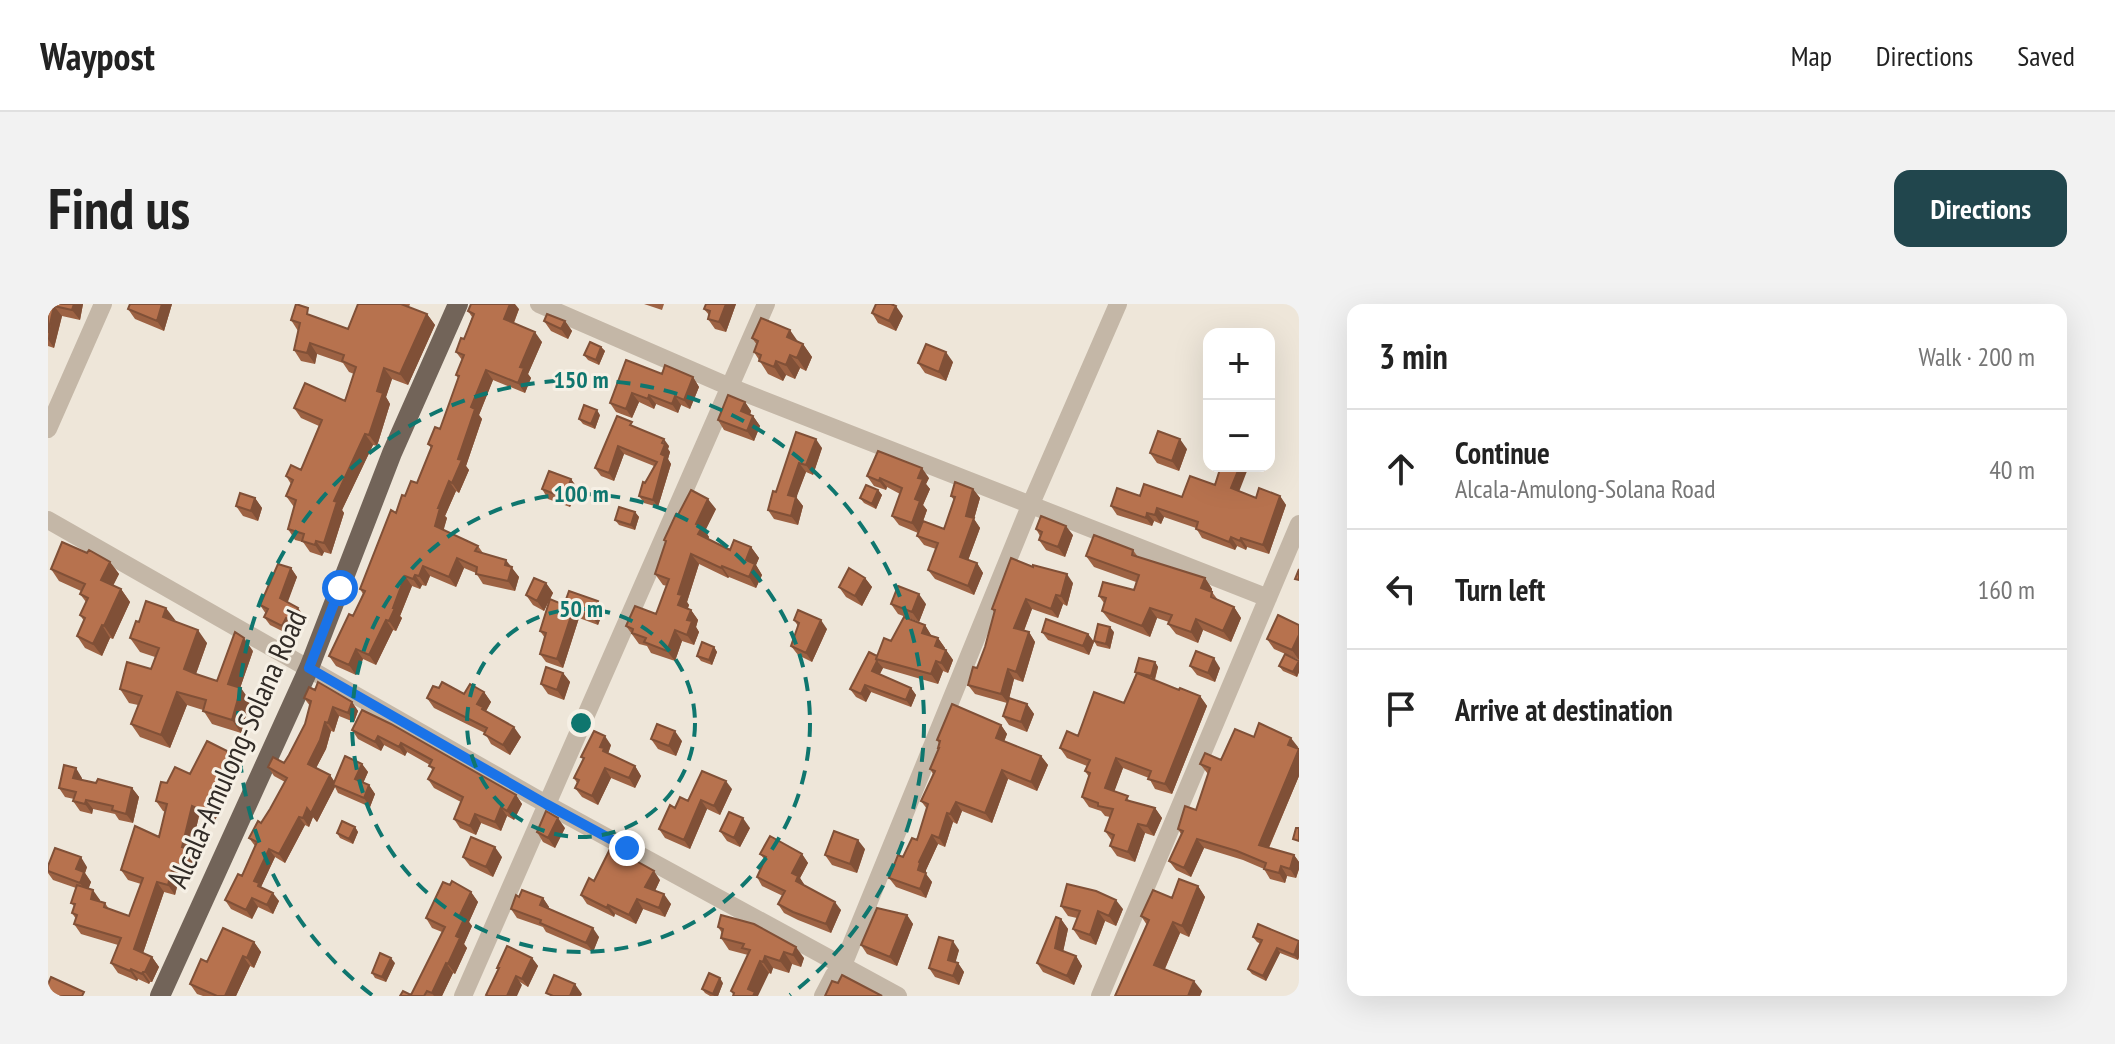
<!DOCTYPE html>
<html lang="en">
<head>
<meta charset="utf-8">
<style>
  :root { --surface:#fff; --page:#f2f2f2; --text:#222; --muted:#767676; --line:#e0e0e0; --accent:#21464d }
  body { margin:0; font-family:"PT Sans Narrow",sans-serif; background:var(--page); color:var(--text) }
  .controls { position:absolute; right:24px; top:24px; display:grid; overflow:hidden; border-radius:16px; box-shadow:0 8px 32px #0002 }
  .controls button { width:72px; height:72px; display:grid; place-items:center; padding:0; border:0; border-bottom:2px solid var(--line); background:var(--surface); color:var(--text); font:40px sans-serif }
  .stop { position:absolute; width:24px; height:24px; margin:-18px; border:6px solid #1a73e8; border-radius:50%; background:#fff }
  .stop.end { background:#1a73e8; border-color:#fff; box-shadow:0 2px 8px #0008 }
  .list { margin:0; padding:0; list-style:none }
  h2 { display:flex; justify-content:space-between; align-items:center; height:104px; margin:0; padding:0 32px; font-size:34px }
  h2 small { font-size:26px; font-weight:400; color:var(--muted) }
  .list li { display:grid; grid-template-columns:52px 1fr auto; gap:24px; align-items:center; box-sizing:border-box; height:120px; padding:0 32px; border-top:2px solid var(--line) }
  .list b { display:block; font-size:30px; white-space:nowrap }
  .list p { margin:0; font-size:26px; white-space:nowrap; color:var(--muted) }
  .list em { font-size:26px; font-style:normal; color:var(--muted) }
  .icon { flex:none; width:44px; height:44px; fill:none; stroke:currentColor; stroke-width:2; stroke-linecap:round; stroke-linejoin:round }
  .map { position:relative; flex:none; width:1251px; height:692px; overflow:hidden; border-radius:16px }
  header { display:flex; align-items:center; gap:48px; box-sizing:border-box; height:112px; padding:0 40px; background:var(--surface); border-bottom:2px solid var(--line) }
  header strong { font-size:38px }
  nav { display:flex; gap:44px; margin-inline-start:auto; font-size:28px }
  .intro { display:flex; align-items:center; justify-content:space-between; box-sizing:border-box; height:192px; padding:0 48px }
  h1 { margin:0; font-size:56px }
  .button { padding:20px 36px; border-radius:16px; background:var(--accent); color:#fff; font-size:28px; font-weight:700 }
  main { display:flex; gap:48px; padding:0 48px }
  aside { flex:1; background:var(--surface); border-radius:16px; box-shadow:0 8px 32px #0002 }
  .map>svg:first-child { display:block }
  .lines { fill:none; stroke-linecap:round; stroke-linejoin:round }
  .minor { stroke:#c4b7a7; stroke-width:18 }
  .major { stroke:#726459; stroke-width:20 }
  .wall { fill:#9d6243 }
  .shaded-wall { fill:#805037 }
  .building { fill:#b7724e; stroke:#805037; stroke-width:2 }
  .route { stroke:#1a73e8; stroke-width:10 }
  .ring { fill:none; stroke:#0f766e; stroke-width:4; stroke-dasharray:14 10 }
  .labels { text-anchor:middle; stroke-width:6; stroke-linejoin:round; paint-order:stroke }
  .street-label { font-size:30px; fill:#312b26; stroke:#f6f0e5 }
  .centre { fill:#0f766e; stroke:#f6f0e5; stroke-width:4 }
  .ring-label { font-size:24px; text-anchor:middle; font-weight:bold; fill:#0f766e; stroke:#f6f0e5; stroke-width:6; stroke-linejoin:round; paint-order:stroke }
</style>
</head>
<body>
<header>
<strong>Waypost</strong>
<nav><a>Map</a><a>Directions</a><a>Saved</a></nav>
</header>
<div class="intro"><h1>Find us</h1><a class="button">Directions</a></div>
<main>
<div class="map">
<svg width="1251" height="692" viewBox="0 0 1251 692">
  <rect width="100%" height="100%" fill="#eee6d9"/>
  <g class="lines">
    <!-- minor -->
    <path class="minor" d="M 491,0 L 682,83 L 1220,294
      M 0,125 L 55,0
      M 0,216 L 498,500 L 850,692
      M 415,692 L 718,0
      M 775,692 L 786,671 L 795,661 L 982,202 L 1070,0
      M 1052,692 L 1251,220"/>
    <!-- major -->
    <path class="major" d="M 112,692 L 261,364 L 344,149 L 410,0"/>
  </g>
  <!-- wall -->
  <path class="wall" d="M 0,0 L 35,0 L 32,16 L 14,12 L 6,44 L 0,42 Z
    M 124,0 L 116,27 L 87,15 L 80,5 Z
    M 310,0 L 362,0 L 361,3 L 379,10 L 387,21 L 360,81 L 344,75 L 338,93 L 342,100 L 329,142 L 325,141 L 294,206 L 296,209 L 283,250 L 276,248 L 274,252 L 262,248 L 255,238 L 247,236 L 240,225 L 246,203 L 238,192 L 243,180 L 238,172 L 253,166 L 271,122 L 253,114 L 246,104 L 297,97 L 306,70 L 301,68 L 295,59 L 269,50 L 267,60 L 253,57 L 246,46 L 250,27 L 243,16 L 266,12 L 300,25 Z
    M 596,0 L 616,0 L 614,6 Z
    M 658,0 L 688,0 L 678,28 L 667,25 L 660,15 L 661,11 L 656,5 Z
    M 471,5 L 466,19 L 494,38 L 480,70 L 483,74 L 477,89 L 445,76 L 431,111 L 434,115 L 418,162 L 421,166 L 411,189 L 408,187 L 397,212 L 399,214 L 395,226 L 430,242 L 435,249 L 462,262 L 471,273 L 467,287 L 435,280 L 428,269 L 416,264 L 408,283 L 382,272 L 378,282 L 374,281 L 372,285 L 364,282 L 352,312 L 354,314 L 348,327 L 345,326 L 328,361 L 315,355 L 308,371 L 288,362 L 281,352 L 305,312 L 315,290 L 312,285 L 357,192 L 369,179 L 383,144 L 380,140 L 392,125 L 410,74 L 408,71 L 414,56 L 408,48 L 416,35 L 424,13 L 420,7 Z
    M 824,9 L 855,12 L 848,27 L 830,19 Z
    M 496,17 L 517,17 L 524,27 L 520,35 L 503,27 Z
    M 704,34 L 750,38 L 755,40 L 764,53 L 758,67 L 752,64 L 747,75 L 738,71 L 735,77 L 720,70 L 706,48 L 709,41 Z
    M 553,43 L 557,47 L 551,61 L 540,56 L 536,51 Z
    M 905,58 L 898,77 L 877,69 L 870,59 Z
    M 614,70 L 645,73 L 651,83 L 642,105 L 633,101 L 630,109 L 608,100 L 606,105 L 591,98 L 584,114 L 568,108 L 562,99 Z
    M 697,98 L 703,107 L 702,111 L 705,112 L 712,122 L 706,137 L 676,126 L 670,116 Z
    M 552,111 L 547,125 L 535,120 L 531,115 Z
    M 588,124 L 621,142 L 620,145 L 622,148 L 620,155 L 623,160 L 610,203 L 596,199 L 591,192 L 606,162 L 576,150 L 566,177 L 553,172 L 547,164 Z
    M 748,128 L 774,144 L 765,171 L 758,168 L 748,193 L 755,202 L 750,221 L 726,215 L 720,206 L 728,188 Z
    M 1139,145 L 1131,167 L 1109,159 L 1102,149 Z
    M 819,172 L 881,174 L 878,180 L 882,185 L 875,201 L 879,206 L 875,217 L 896,225 L 906,196 L 903,192 L 925,185 L 932,194 L 926,215 L 932,224 L 920,256 L 929,259 L 935,269 L 926,291 L 887,275 L 880,266 L 888,245 L 876,241 L 869,232 L 870,229 L 851,221 L 844,212 L 852,190 L 839,183 L 838,186 L 826,182 Z
    M 523,175 L 530,185 L 522,203 L 500,195 L 494,185 Z
    M 1167,181 L 1208,194 L 1232,192 L 1238,201 L 1221,250 L 1199,243 L 1198,246 L 1189,242 L 1187,246 L 1154,234 L 1148,224 L 1116,213 L 1113,220 L 1106,217 L 1104,222 L 1069,211 L 1063,202 L 1092,192 L 1134,193 Z
    M 830,186 L 834,191 L 828,205 L 816,199 L 812,194 Z
    M 207,194 L 214,204 L 210,217 L 195,212 L 188,202 Z
    M 668,205 L 657,227 L 661,233 L 660,235 L 682,246 L 703,243 L 711,254 L 708,261 L 714,271 L 708,284 L 681,273 L 680,274 L 651,260 L 639,298 L 641,301 L 640,304 L 643,306 L 650,316 L 648,323 L 651,328 L 646,341 L 634,337 L 627,357 L 603,349 L 599,342 L 591,340 L 578,322 L 608,310 L 619,282 L 615,281 L 607,270 L 618,239 L 616,236 L 630,211 Z
    M 587,208 L 591,213 L 587,226 L 571,221 L 567,216 Z
    M 988,225 L 1025,231 L 1017,253 L 998,246 L 991,236 L 992,232 Z
    M 1085,246 L 1090,253 L 1157,274 L 1164,285 L 1164,288 L 1170,296 L 1186,303 L 1193,314 L 1183,338 L 1155,326 L 1150,339 L 1128,330 L 1120,320 L 1121,318 L 1109,314 L 1102,333 L 1062,317 L 1054,307 L 1056,299 L 1051,292 L 1086,286 L 1088,278 L 1046,263 L 1038,252 Z
    M 39,249 L 62,258 L 71,270 L 65,281 L 73,285 L 82,298 L 65,335 L 62,334 L 54,352 L 37,344 L 29,332 L 36,317 L 32,311 L 38,298 L 32,290 L 33,287 L 11,277 L 3,265 Z
    M 243,264 L 249,273 L 239,298 L 256,312 L 250,325 L 244,322 L 240,330 L 222,321 L 216,313 L 218,310 L 212,301 Z
    M 817,274 L 824,283 L 814,302 L 798,293 L 791,283 Z
    M 498,279 L 505,289 L 502,295 L 516,301 L 550,297 L 556,305 L 550,321 L 531,314 L 515,364 L 498,358 L 492,350 L 497,334 L 492,327 L 501,296 L 496,307 L 485,301 L 478,291 Z
    M 1025,279 L 1019,302 L 1015,300 L 1010,314 L 984,305 L 976,327 L 981,328 L 987,338 L 975,378 L 966,375 L 961,394 L 979,400 L 986,410 L 979,428 L 961,421 L 955,412 L 959,399 L 927,390 L 920,381 L 929,364 L 937,343 L 946,308 L 944,305 Z
    M 843,300 L 878,300 L 871,318 L 850,310 Z
    M 746,316 L 779,325 L 764,358 L 750,351 L 743,342 L 750,322 Z
    M 91,318 L 128,318 L 159,339 L 148,370 L 169,377 L 205,347 L 192,384 L 202,397 L 193,429 L 164,420 L 155,406 L 139,401 L 122,444 L 92,433 L 83,420 L 90,401 L 81,399 L 72,385 L 103,365 L 107,353 L 92,348 L 82,334 Z
    M 877,321 L 883,331 L 883,332 L 890,334 L 897,344 L 896,345 L 898,346 L 905,356 L 900,369 L 895,367 L 890,380 L 835,364 L 832,370 L 863,384 L 868,391 L 863,403 L 823,388 L 818,398 L 808,393 L 802,385 L 843,337 Z
    M 1251,321 L 1251,356 L 1226,345 L 1219,335 Z
    M 994,328 L 1040,330 L 1046,338 L 1041,351 L 1000,336 Z
    M 1066,328 L 1062,345 L 1049,342 L 1046,337 Z
    M 666,343 L 669,348 L 664,361 L 653,357 L 649,352 Z
    M 1251,357 L 1251,368 L 1249,373 L 1235,367 L 1231,362 Z
    M 1107,358 L 1110,363 L 1107,376 L 1131,386 L 1152,392 L 1159,402 L 1124,490 L 1107,485 L 1101,474 L 1075,464 L 1066,487 L 1084,498 L 1107,504 L 1114,514 L 1106,532 L 1097,529 L 1087,558 L 1069,552 L 1062,542 L 1064,537 L 1057,527 L 1062,513 L 1057,512 L 1053,507 L 1041,503 L 1034,493 L 1041,473 L 1037,467 L 1039,462 L 1019,454 L 1012,444 L 1076,399 L 1088,370 L 1087,368 Z
    M 1142,362 L 1172,364 L 1167,378 L 1149,371 Z
    M 515,369 L 522,378 L 516,396 L 500,390 L 493,380 Z
    M 391,384 L 416,390 L 436,388 L 443,398 L 438,407 L 473,433 L 462,451 L 443,440 L 437,429 L 386,404 L 379,394 Z
    M 256,394 L 304,398 L 310,407 L 306,418 L 291,412 L 286,428 L 283,427 L 278,445 L 268,464 L 282,471 L 286,477 L 314,460 L 320,468 L 315,479 L 321,481 L 327,490 L 322,503 L 290,489 L 287,483 L 269,518 L 265,513 L 261,523 L 257,521 L 237,559 L 227,553 L 213,583 L 231,597 L 225,610 L 210,603 L 204,615 L 183,605 L 177,596 L 194,572 L 207,542 L 201,534 L 213,519 L 222,505 L 237,478 L 226,472 L 220,463 L 236,459 L 257,420 L 262,402 Z
    M 314,406 L 468,491 L 474,500 L 466,516 L 459,512 L 453,527 L 433,519 L 428,531 L 412,524 L 406,515 L 413,498 L 386,484 L 380,475 L 384,466 L 382,461 L 359,448 L 357,452 L 336,441 L 333,447 L 310,435 L 304,426 Z
    M 953,421 L 959,430 L 956,437 L 993,452 L 1000,461 L 989,487 L 960,475 L 944,519 L 914,507 L 909,520 L 905,518 L 897,543 L 890,540 L 878,566 L 878,570 L 884,578 L 878,594 L 848,583 L 841,574 L 855,553 L 869,536 L 879,505 L 873,497 L 885,470 L 882,465 L 891,445 L 890,444 L 891,439 L 889,436 Z
    M 1206,433 L 1250,443 L 1249,444 L 1251,445 L 1251,472 L 1221,544 L 1246,551 L 1251,558 L 1251,565 L 1248,574 L 1239,572 L 1237,579 L 1222,575 L 1216,565 L 1195,556 L 1156,544 L 1143,573 L 1128,566 L 1121,557 L 1133,530 L 1130,525 L 1148,506 L 1160,470 L 1152,460 L 1173,456 Z
    M 603,435 L 634,437 L 628,452 L 610,445 Z
    M 563,441 L 560,449 L 587,462 L 593,472 L 587,484 L 563,474 L 550,501 L 534,493 L 527,484 L 529,479 L 526,474 L 535,455 L 533,453 Z
    M 185,450 L 192,460 L 166,519 L 151,512 L 143,546 L 150,556 L 143,578 L 131,575 L 127,591 L 116,588 L 95,649 L 104,653 L 111,663 L 104,678 L 102,678 L 101,680 L 90,675 L 89,677 L 70,669 L 63,659 L 70,641 L 33,630 L 26,620 L 28,615 L 24,609 L 26,602 L 23,599 L 28,584 L 5,576 L 0,569 L 0,562 L 39,563 L 37,569 L 43,578 L 40,585 L 52,596 L 52,598 L 57,599 L 61,605 L 81,612 L 93,580 L 80,576 L 73,566 L 111,533 L 118,508 L 115,507 L 108,497 L 119,479 L 142,470 Z
    M 34,474 L 34,476 L 48,479 L 84,484 L 91,493 L 85,519 L 71,516 L 67,510 L 45,505 L 44,510 L 32,507 L 25,497 L 26,495 L 17,493 L 11,484 Z
    M 684,485 L 672,511 L 659,505 L 642,545 L 617,534 L 611,525 L 627,504 L 640,497 Z
    M 307,523 L 310,528 L 305,540 L 292,534 L 289,529 Z
    M 517,524 L 507,544 L 495,538 L 489,528 Z
    M 702,524 L 692,543 L 679,537 L 672,527 Z
    M 817,545 L 809,569 L 784,561 L 777,551 Z
    M 712,550 L 754,550 L 760,559 L 752,574 L 756,581 L 793,606 L 783,629 L 750,616 L 736,609 L 730,600 L 735,592 L 714,582 L 709,573 L 717,556 Z
    M 415,553 L 454,553 L 445,573 L 422,562 Z
    M 612,576 L 607,587 L 623,600 L 617,613 L 595,605 L 588,620 L 567,610 L 566,613 L 539,600 L 533,591 L 546,577 Z
    M 1150,582 L 1157,593 L 1141,633 L 1132,629 L 1117,665 L 1154,687 L 1152,692 L 1067,692 L 1099,621 L 1093,612 L 1124,594 Z
    M 423,588 L 430,598 L 421,618 L 424,622 L 416,640 L 419,644 L 407,670 L 405,669 L 394,692 L 352,692 L 363,691 L 394,628 L 384,624 L 378,614 Z
    M 471,593 L 495,594 L 501,603 L 500,604 L 551,633 L 545,648 L 498,628 L 495,623 L 469,614 L 463,605 Z
    M 1013,602 L 1075,605 L 1068,622 L 1057,617 L 1048,641 L 1032,635 L 1025,625 L 1029,614 L 1020,612 Z
    M 859,611 L 865,620 L 849,662 L 819,650 L 813,641 Z
    M 1013,615 L 1020,625 L 1015,647 L 1028,652 L 1034,662 L 1026,681 L 995,668 L 989,659 Z
    M 670,623 L 756,654 L 753,663 L 744,660 L 741,669 L 725,664 L 723,670 L 721,669 L 685,690 L 683,687 L 700,651 L 681,646 L 673,634 L 674,629 Z
    M 1205,633 L 1251,637 L 1251,653 L 1250,656 L 1232,649 L 1218,677 L 1204,670 L 1200,665 L 1213,640 L 1209,638 Z
    M 206,638 L 213,648 L 206,664 L 202,662 L 188,692 L 155,692 L 149,690 L 142,680 L 159,658 Z
    M 911,646 L 907,658 L 910,659 L 916,668 L 911,681 L 887,673 L 881,664 Z
    M 484,654 L 490,662 L 480,683 L 449,664 Z
    M 347,659 L 338,678 L 327,674 L 324,669 Z
    M 675,679 L 670,692 L 662,692 L 657,689 L 654,685 Z"/>
  <!-- shaded-wall -->
  <path class="shaded-wall" d="M 26,0 L 35,0 L 32,16 L 24,6 Z
    M 114,0 L 124,0 L 116,27 L 109,17 Z
    M 462,0 L 467,0 L 471,5 L 463,25 L 456,15 Z
    M 678,0 L 688,0 L 678,28 L 671,18 Z
    M 6,2 L 14,12 L 6,44 L 0,35 Z
    M 848,2 L 855,12 L 848,27 L 841,17 Z
    M 379,10 L 387,21 L 360,81 L 352,70 Z
    M 517,17 L 524,27 L 520,35 L 513,25 Z
    M 742,26 L 751,39 L 739,33 Z
    M 487,28 L 494,38 L 480,70 L 483,74 L 477,89 L 470,79 L 472,63 Z
    M 262,39 L 269,50 L 267,60 L 259,49 Z
    M 755,40 L 764,53 L 758,67 L 749,54 Z
    M 553,43 L 557,47 L 551,61 L 548,56 Z
    M 898,48 L 905,58 L 898,77 L 891,68 Z
    M 742,51 L 752,64 L 747,75 L 738,61 Z
    M 728,57 L 738,71 L 735,77 L 726,63 Z
    M 336,64 L 344,75 L 338,93 L 342,100 L 329,142 L 321,131 L 329,87 Z
    M 438,66 L 445,76 L 431,111 L 434,115 L 418,162 L 421,166 L 411,189 L 404,179 L 423,103 Z
    M 645,73 L 651,83 L 642,105 L 636,96 Z
    M 584,89 L 591,98 L 584,114 L 578,105 Z
    M 601,91 L 608,100 L 606,105 L 600,95 Z
    M 627,92 L 633,101 L 630,109 L 624,100 Z
    M 697,98 L 703,107 L 700,117 L 693,107 Z
    M 549,106 L 552,111 L 547,125 L 543,120 Z
    M 705,112 L 712,122 L 706,137 L 699,127 Z
    M 317,130 L 325,141 L 294,206 L 296,209 L 283,250 L 276,239 L 286,197 Z
    M 616,135 L 621,142 L 620,145 L 622,148 L 620,155 L 623,160 L 610,203 L 605,196 Z
    M 768,135 L 774,144 L 765,171 L 758,161 Z
    M 1132,135 L 1139,145 L 1131,167 L 1124,157 Z
    M 570,142 L 576,150 L 566,177 L 561,169 Z
    M 751,159 L 758,168 L 746,200 L 740,191 Z
    M 1192,162 L 1201,162 L 1189,193 L 1183,184 Z
    M 874,164 L 881,174 L 878,180 L 882,185 L 875,201 L 879,206 L 871,229 L 864,219 L 870,174 Z
    M 832,174 L 839,183 L 838,186 L 831,177 Z
    M 523,175 L 530,185 L 522,203 L 516,194 Z
    M 401,177 L 408,187 L 397,212 L 399,214 L 394,232 L 387,222 L 390,204 Z
    M 925,185 L 932,194 L 926,215 L 932,224 L 918,262 L 912,253 L 918,212 Z
    M 830,186 L 834,191 L 828,205 L 824,200 Z
    M 1232,192 L 1238,201 L 1221,250 L 1215,241 Z
    M 748,193 L 755,202 L 750,221 L 743,212 Z
    M 207,194 L 214,204 L 210,217 L 203,207 Z
    M 660,195 L 668,205 L 657,227 L 661,233 L 658,241 L 650,230 L 648,220 Z
    M 1109,204 L 1116,213 L 1113,220 L 1107,211 Z
    M 587,208 L 591,213 L 587,226 L 583,221 Z
    M 1099,209 L 1106,217 L 1104,222 L 1098,214 Z
    M 1018,222 L 1025,231 L 1017,253 L 1010,243 Z
    M 1183,233 L 1189,242 L 1187,246 L 1181,238 Z
    M 1193,234 L 1199,243 L 1198,246 L 1192,237 Z
    M 268,237 L 276,248 L 274,252 L 267,241 Z
    M 703,243 L 711,254 L 708,261 L 714,271 L 708,284 L 701,273 L 698,256 Z
    M 643,250 L 651,260 L 639,298 L 641,301 L 637,312 L 630,301 L 630,290 Z
    M 409,254 L 416,264 L 408,283 L 401,273 Z
    M 458,256 L 471,273 L 467,287 L 460,277 L 457,261 Z
    M 62,258 L 71,270 L 62,288 L 53,276 Z
    M 929,259 L 935,269 L 926,291 L 920,282 Z
    M 375,262 L 382,272 L 378,282 L 371,272 Z
    M 674,262 L 681,273 L 680,274 L 673,264 Z
    M 243,264 L 249,273 L 238,303 L 232,294 Z
    M 1019,270 L 1025,279 L 1019,302 L 1013,292 Z
    M 367,271 L 374,281 L 372,285 L 365,275 Z
    M 357,272 L 364,282 L 352,312 L 354,314 L 348,327 L 341,317 Z
    M 817,274 L 824,283 L 814,302 L 807,292 Z
    M 1157,274 L 1164,285 L 1161,295 L 1153,284 Z
    M 498,279 L 505,289 L 496,307 L 489,297 Z
    M 73,285 L 82,298 L 65,335 L 56,322 Z
    M 871,290 L 878,300 L 871,318 L 864,308 Z
    M 1008,291 L 1015,300 L 1010,314 L 1003,305 Z
    M 978,295 L 984,305 L 973,334 L 966,324 Z
    M 550,297 L 556,305 L 550,321 L 544,312 Z
    M 1186,303 L 1193,314 L 1183,338 L 1175,327 Z
    M 118,304 L 128,317 L 115,313 Z
    M 250,304 L 256,312 L 250,325 L 244,317 Z
    M 1102,304 L 1109,314 L 1102,333 L 1094,322 Z
    M 525,306 L 531,314 L 515,364 L 509,355 Z
    M 643,306 L 650,316 L 648,323 L 651,328 L 646,341 L 639,331 L 639,316 Z
    M 238,314 L 244,322 L 240,330 L 234,322 Z
    M 1148,315 L 1155,326 L 1150,339 L 1143,328 Z
    M 338,316 L 345,326 L 328,361 L 321,351 Z
    M 773,316 L 779,325 L 764,358 L 758,349 Z
    M 54,321 L 62,334 L 54,352 L 45,340 Z
    M 877,321 L 883,331 L 881,338 L 874,329 Z
    M 1062,323 L 1066,328 L 1062,345 L 1058,340 Z
    M 150,326 L 159,339 L 145,378 L 136,365 Z
    M 627,326 L 634,337 L 627,357 L 619,347 Z
    M 981,328 L 987,338 L 975,378 L 968,368 Z
    M 1040,330 L 1046,338 L 1041,351 L 1035,342 Z
    M 1251,331 L 1251,356 L 1244,346 Z
    M 196,334 L 205,347 L 189,393 L 180,380 Z
    M 890,334 L 897,344 L 894,352 L 887,342 Z
    M 666,343 L 669,348 L 664,361 L 661,356 Z
    M 308,345 L 315,355 L 308,371 L 301,361 Z
    M 898,346 L 905,356 L 900,369 L 893,359 Z
    M 1166,354 L 1172,364 L 1167,378 L 1160,369 Z
    M 829,357 L 835,364 L 829,375 L 824,367 Z
    M 888,357 L 895,367 L 890,380 L 883,370 Z
    M 1251,357 L 1251,368 L 1249,373 L 1245,368 Z
    M 1107,358 L 1110,363 L 1106,377 L 1103,372 Z
    M 960,365 L 966,375 L 960,399 L 953,390 Z
    M 515,369 L 522,378 L 516,396 L 509,386 Z
    M 817,381 L 823,388 L 818,398 L 813,390 Z
    M 193,384 L 202,397 L 193,429 L 184,416 Z
    M 863,384 L 868,391 L 863,403 L 858,396 Z
    M 129,388 L 139,401 L 122,444 L 113,431 Z
    M 436,388 L 443,398 L 438,407 L 442,413 L 429,400 Z
    M 1152,392 L 1159,402 L 1124,490 L 1117,480 Z
    M 304,398 L 310,407 L 306,418 L 300,409 Z
    M 979,400 L 986,410 L 979,428 L 973,418 Z
    M 285,403 L 291,412 L 286,428 L 280,419 Z
    M 277,418 L 283,427 L 278,445 L 266,468 L 260,460 Z
    M 953,421 L 959,430 L 954,443 L 948,434 Z
    M 466,423 L 473,433 L 462,451 L 455,441 Z
    M 627,427 L 634,437 L 628,452 L 621,442 Z
    M 330,432 L 336,441 L 333,447 L 327,438 Z
    M 557,432 L 563,441 L 560,450 L 561,456 L 552,443 Z
    M 1243,434 L 1250,443 L 1247,450 L 1240,441 Z
    M 353,439 L 359,448 L 357,452 L 351,443 Z
    M 1251,447 L 1251,472 L 1218,550 L 1211,541 Z
    M 185,450 L 192,460 L 166,519 L 159,509 Z
    M 993,452 L 1000,461 L 989,487 L 983,478 Z
    M 1068,454 L 1075,464 L 1064,494 L 1057,484 Z
    M 314,460 L 320,468 L 313,484 L 307,475 Z
    M 587,462 L 593,472 L 587,484 L 581,474 Z
    M 28,464 L 34,474 L 32,484 L 25,474 Z
    M 557,464 L 563,474 L 550,501 L 544,492 Z
    M 954,466 L 960,475 L 944,519 L 937,509 Z
    M 282,471 L 288,480 L 285,481 L 287,483 L 269,518 L 265,513 L 261,523 L 255,514 L 259,504 Z
    M 678,477 L 684,485 L 672,511 L 666,502 Z
    M 321,481 L 327,490 L 322,503 L 316,494 Z
    M 84,484 L 91,493 L 85,519 L 78,510 Z
    M 468,491 L 474,500 L 466,516 L 459,507 Z
    M 38,496 L 45,505 L 44,510 L 37,500 Z
    M 653,496 L 659,505 L 642,545 L 636,536 Z
    M 908,498 L 914,507 L 909,520 L 902,510 Z
    M 144,502 L 151,512 L 143,546 L 150,556 L 143,578 L 136,568 L 134,543 Z
    M 453,503 L 459,512 L 453,527 L 447,518 Z
    M 1107,504 L 1114,514 L 1106,532 L 1099,522 Z
    M 899,509 L 905,518 L 897,543 L 891,534 Z
    M 427,510 L 433,519 L 428,531 L 422,522 Z
    M 251,513 L 257,521 L 237,559 L 231,550 Z
    M 510,514 L 517,524 L 507,544 L 500,534 Z
    M 695,514 L 702,524 L 692,543 L 686,534 Z
    M 1090,520 L 1097,529 L 1087,558 L 1080,548 Z
    M 307,523 L 310,528 L 305,540 L 301,535 Z
    M 884,531 L 890,540 L 878,566 L 878,570 L 884,578 L 878,594 L 872,585 L 871,558 Z
    M 1149,535 L 1156,544 L 1143,573 L 1136,564 Z
    M 810,536 L 817,545 L 809,569 L 802,560 Z
    M 447,543 L 454,553 L 445,573 L 438,563 Z
    M 221,545 L 227,553 L 213,583 L 217,588 L 206,577 Z
    M 754,550 L 760,559 L 752,574 L 756,580 L 754,585 L 744,569 Z
    M 1246,551 L 1251,558 L 1251,565 L 1248,574 L 1242,565 Z
    M 33,553 L 39,563 L 37,569 L 43,578 L 39,589 L 32,579 L 28,565 Z
    M 1233,562 L 1239,572 L 1237,579 L 1231,569 Z
    M 124,565 L 131,575 L 127,591 L 120,581 Z
    M 606,567 L 612,576 L 604,593 L 597,583 Z
    M 109,578 L 116,588 L 93,655 L 86,645 Z
    M 1150,582 L 1157,593 L 1141,633 L 1134,622 Z
    M 45,586 L 52,596 L 50,605 L 43,595 Z
    M 423,588 L 430,598 L 421,618 L 424,622 L 416,640 L 419,644 L 407,670 L 400,660 L 412,611 Z
    M 225,589 L 231,597 L 225,610 L 219,601 Z
    M 616,590 L 623,600 L 617,613 L 611,604 Z
    M 204,594 L 210,603 L 204,615 L 198,606 Z
    M 495,594 L 501,603 L 499,610 L 492,601 Z
    M 589,595 L 595,605 L 588,620 L 581,611 Z
    M 1068,596 L 1075,605 L 1068,622 L 1061,612 Z
    M 787,598 L 793,606 L 783,629 L 778,620 Z
    M 560,601 L 567,610 L 566,613 L 559,604 Z
    M 1050,607 L 1057,617 L 1048,641 L 1042,631 Z
    M 859,611 L 865,620 L 849,662 L 842,653 Z
    M 1013,615 L 1020,625 L 1014,653 L 1007,644 Z
    M 1125,618 L 1132,629 L 1114,671 L 1106,661 Z
    M 545,624 L 551,633 L 545,648 L 538,639 Z
    M 905,637 L 911,646 L 906,664 L 900,656 Z
    M 206,638 L 213,648 L 206,664 L 199,654 Z
    M 1251,639 L 1251,653 L 1250,656 L 1246,651 Z
    M 748,643 L 756,654 L 753,663 L 745,651 Z
    M 1229,644 L 1232,649 L 1218,677 L 1215,672 Z
    M 736,648 L 744,660 L 741,669 L 732,657 Z
    M 195,652 L 202,662 L 188,692 L 177,692 Z
    M 717,652 L 725,664 L 723,670 L 715,658 Z
    M 1028,652 L 1034,662 L 1026,681 L 1019,672 Z
    M 104,653 L 111,663 L 104,678 L 97,668 Z
    M 343,654 L 347,659 L 338,678 L 334,673 Z
    M 484,654 L 490,662 L 480,683 L 474,675 Z
    M 712,657 L 721,669 L 710,692 L 705,692 L 700,685 Z
    M 398,659 L 405,669 L 394,692 L 386,692 L 384,689 Z
    M 910,659 L 916,668 L 911,681 L 905,672 Z
    M 83,665 L 90,675 L 89,677 L 82,667 Z
    M 95,668 L 102,678 L 101,680 L 94,670 Z
    M 468,672 L 474,681 L 469,692 L 459,692 Z
    M 672,674 L 675,679 L 670,692 L 666,692 L 665,690 Z
    M 1146,677 L 1154,687 L 1152,692 L 1140,692 Z
    M 527,680 L 534,690 L 533,692 L 522,692 Z"/>
  <!-- building -->
  <path class="building" d="M 0,0 L 26,0 L 24,6 L 6,2 L 0,29 Z
    M 82,0 L 114,0 L 109,17 L 80,5 Z
    M 248,0 L 260,4 L 259,10 L 300,25 L 310,0 L 353,0 L 379,10 L 352,70 L 336,64 L 329,87 L 335,89 L 321,131 L 317,130 L 286,197 L 289,198 L 276,239 L 268,237 L 267,241 L 254,237 L 256,230 L 240,225 L 248,196 L 238,192 L 245,176 L 238,172 L 243,161 L 253,166 L 274,116 L 246,104 L 257,79 L 297,97 L 308,63 L 294,57 L 296,51 L 262,39 L 259,49 L 246,46 L 252,19 L 243,16 Z
    M 423,0 L 462,0 L 456,15 L 487,28 L 472,63 L 476,64 L 470,79 L 438,66 L 423,103 L 427,105 L 410,155 L 414,156 L 404,179 L 401,177 L 390,204 L 392,204 L 387,222 L 430,242 L 427,247 L 458,256 L 457,261 L 464,263 L 460,277 L 428,270 L 429,263 L 409,254 L 401,273 L 375,262 L 371,272 L 367,271 L 365,275 L 357,272 L 345,304 L 347,304 L 341,317 L 338,316 L 321,351 L 308,345 L 301,361 L 281,352 L 301,310 L 305,312 L 317,287 L 312,285 L 343,206 L 348,209 L 354,191 L 357,192 L 363,177 L 369,179 L 384,142 L 380,140 L 387,123 L 392,125 L 411,72 L 408,71 L 416,51 L 408,48 L 413,34 L 416,35 L 426,10 L 420,7 Z
    M 658,0 L 678,0 L 671,18 L 660,15 L 662,7 L 656,5 Z
    M 828,0 L 843,0 L 848,2 L 841,17 L 824,9 Z
    M 499,10 L 517,17 L 513,25 L 496,17 Z
    M 713,14 L 742,26 L 739,33 L 755,40 L 749,54 L 742,51 L 738,61 L 728,57 L 726,63 L 711,57 L 713,51 L 706,48 L 710,37 L 704,34 Z
    M 542,38 L 553,43 L 548,56 L 536,51 Z
    M 878,40 L 898,48 L 891,68 L 870,59 Z
    M 578,56 L 614,70 L 617,61 L 645,73 L 636,96 L 627,92 L 624,100 L 601,91 L 600,95 L 584,89 L 578,105 L 562,99 Z
    M 680,91 L 697,98 L 693,107 L 705,112 L 699,127 L 670,116 Z
    M 536,101 L 549,106 L 543,120 L 531,115 Z
    M 569,112 L 584,118 L 582,121 L 616,135 L 614,139 L 617,140 L 613,150 L 617,152 L 605,196 L 591,192 L 595,178 L 597,179 L 609,158 L 570,142 L 561,169 L 547,164 Z
    M 1110,127 L 1132,135 L 1124,157 L 1102,149 Z
    M 748,128 L 768,135 L 758,161 L 751,159 L 740,191 L 748,193 L 743,212 L 720,206 L 725,187 L 728,188 Z
    M 830,147 L 874,164 L 870,174 L 875,175 L 867,195 L 872,197 L 864,219 L 844,212 L 854,184 L 832,174 L 831,177 L 819,172 Z
    M 1173,162 L 1192,162 L 1183,184 L 1208,194 L 1211,184 L 1232,192 L 1215,241 L 1193,234 L 1192,237 L 1183,233 L 1181,238 L 1148,225 L 1150,218 L 1109,204 L 1107,211 L 1099,209 L 1098,214 L 1063,202 L 1069,184 L 1092,192 L 1096,180 L 1134,193 L 1142,172 L 1167,181 Z
    M 501,167 L 523,175 L 516,194 L 494,185 Z
    M 907,178 L 925,185 L 918,212 L 926,214 L 912,253 L 929,259 L 920,282 L 880,266 L 890,239 L 869,232 L 875,217 L 896,225 L 907,193 L 903,192 Z
    M 818,181 L 830,186 L 824,200 L 812,194 Z
    M 643,186 L 660,195 L 648,220 L 654,223 L 650,230 L 682,246 L 686,236 L 703,243 L 698,256 L 707,260 L 701,273 L 674,262 L 673,264 L 643,250 L 630,290 L 634,291 L 630,301 L 643,306 L 639,316 L 644,317 L 639,331 L 627,326 L 619,347 L 596,338 L 598,334 L 584,329 L 585,325 L 578,322 L 587,302 L 608,310 L 621,275 L 607,270 L 618,237 L 616,236 L 628,210 L 630,211 Z
    M 192,189 L 207,194 L 203,207 L 188,202 Z
    M 571,203 L 587,208 L 583,221 L 567,216 Z
    M 993,212 L 1018,222 L 1010,243 L 991,236 L 994,228 L 988,225 Z
    M 1046,231 L 1085,246 L 1084,251 L 1157,274 L 1153,284 L 1164,288 L 1163,293 L 1186,303 L 1175,327 L 1148,315 L 1143,328 L 1120,320 L 1124,311 L 1102,304 L 1094,322 L 1054,307 L 1058,294 L 1051,292 L 1055,278 L 1086,286 L 1091,271 L 1038,252 Z
    M 14,238 L 39,249 L 41,246 L 62,258 L 53,276 L 73,285 L 56,322 L 54,321 L 45,340 L 29,332 L 37,314 L 32,311 L 40,294 L 32,290 L 37,280 L 3,265 Z
    M 963,254 L 985,263 L 985,261 L 1019,270 L 1013,292 L 1008,291 L 1003,305 L 978,295 L 966,324 L 981,328 L 968,368 L 960,365 L 953,390 L 920,381 L 925,363 L 929,364 L 937,343 L 947,306 L 944,305 Z
    M 230,260 L 243,264 L 232,294 L 250,304 L 244,317 L 238,314 L 234,322 L 216,313 L 220,305 L 212,301 Z
    M 801,264 L 817,274 L 807,292 L 791,283 Z
    M 1251,265 L 1251,276 L 1247,275 Z
    M 486,274 L 498,279 L 489,297 L 478,291 Z
    M 850,282 L 871,290 L 864,308 L 843,300 Z
    M 521,287 L 550,297 L 544,312 L 525,306 L 509,355 L 492,350 L 498,329 L 492,327 L 502,295 L 516,301 Z
    M 98,297 L 118,304 L 115,313 L 150,326 L 136,365 L 148,370 L 169,377 L 187,328 L 196,334 L 180,380 L 193,384 L 184,416 L 155,407 L 158,396 L 129,388 L 113,431 L 83,420 L 94,392 L 72,385 L 79,358 L 103,365 L 111,344 L 82,334 L 88,317 L 91,318 Z
    M 750,306 L 773,316 L 758,349 L 743,342 L 751,319 L 746,316 Z
    M 1230,311 L 1251,321 L 1251,331 L 1244,346 L 1219,335 Z
    M 856,313 L 877,321 L 874,329 L 890,334 L 887,342 L 898,346 L 893,359 L 888,357 L 883,370 L 828,355 L 836,334 L 843,337 Z
    M 998,315 L 1040,330 L 1035,342 L 994,328 Z
    M 1050,320 L 1062,323 L 1058,340 L 1046,337 Z
    M 654,338 L 666,343 L 661,356 L 649,352 Z
    M 1148,347 L 1166,354 L 1160,369 L 1142,362 Z
    M 821,348 L 829,352 L 828,355 L 829,357 L 824,367 L 863,384 L 858,396 L 817,381 L 813,390 L 802,385 Z
    M 1237,350 L 1251,357 L 1245,368 L 1231,362 Z
    M 1091,354 L 1107,358 L 1103,372 L 1087,368 Z
    M 498,363 L 515,369 L 509,386 L 493,380 Z
    M 1089,369 L 1131,386 L 1132,384 L 1152,392 L 1117,480 L 1100,475 L 1103,467 L 1068,454 L 1057,484 L 1080,492 L 1078,496 L 1107,504 L 1099,522 L 1090,520 L 1080,548 L 1062,542 L 1066,531 L 1057,527 L 1065,505 L 1050,502 L 1050,499 L 1034,493 L 1042,469 L 1037,467 L 1042,456 L 1012,444 L 1019,427 L 1030,432 L 1046,388 L 1076,399 Z
    M 270,378 L 304,398 L 300,409 L 285,403 L 280,419 L 277,418 L 272,436 L 260,460 L 282,471 L 263,509 L 259,504 L 255,514 L 251,513 L 231,550 L 221,545 L 206,577 L 211,579 L 210,582 L 225,589 L 219,601 L 204,594 L 198,606 L 177,596 L 190,570 L 194,572 L 209,538 L 201,534 L 210,517 L 213,519 L 222,505 L 239,474 L 220,463 L 225,453 L 236,459 L 241,451 L 257,420 L 263,397 L 256,394 L 261,383 L 267,386 Z
    M 394,378 L 416,390 L 422,380 L 436,388 L 429,400 L 435,403 L 434,405 L 466,423 L 455,441 L 436,430 L 439,424 L 379,394 L 385,382 L 391,384 Z
    M 961,394 L 979,400 L 973,418 L 955,412 Z
    M 904,400 L 953,421 L 948,434 L 993,452 L 983,478 L 954,466 L 937,509 L 908,498 L 902,510 L 899,509 L 891,534 L 884,531 L 871,558 L 872,559 L 870,566 L 878,569 L 872,585 L 841,574 L 850,551 L 855,553 L 864,534 L 869,536 L 880,500 L 873,497 L 887,467 L 882,465 L 891,444 L 890,444 L 892,437 L 889,436 Z
    M 314,406 L 343,420 L 468,491 L 459,507 L 453,503 L 447,518 L 427,510 L 422,522 L 406,515 L 415,493 L 380,475 L 386,464 L 381,462 L 384,456 L 353,439 L 351,443 L 330,432 L 327,438 L 304,426 Z
    M 1211,419 L 1243,434 L 1240,441 L 1251,445 L 1211,541 L 1246,551 L 1242,565 L 1233,562 L 1231,569 L 1216,565 L 1218,559 L 1189,547 L 1149,535 L 1136,564 L 1121,557 L 1135,527 L 1130,525 L 1137,502 L 1148,506 L 1162,464 L 1152,460 L 1157,449 L 1173,456 L 1187,425 L 1206,433 Z
    M 609,420 L 627,427 L 621,442 L 603,435 Z
    M 546,427 L 557,432 L 552,443 L 556,444 L 555,447 L 587,462 L 581,474 L 557,464 L 544,492 L 527,484 L 531,476 L 526,474 L 536,454 L 533,453 Z
    M 159,437 L 185,450 L 159,509 L 144,502 L 134,543 L 143,546 L 136,568 L 124,565 L 120,581 L 109,578 L 86,645 L 104,653 L 97,668 L 95,668 L 94,670 L 83,665 L 82,667 L 63,659 L 73,634 L 26,620 L 29,611 L 24,609 L 27,600 L 23,599 L 29,581 L 45,586 L 43,595 L 57,599 L 56,603 L 81,612 L 95,574 L 73,566 L 87,522 L 111,533 L 119,500 L 108,497 L 113,478 L 119,479 L 127,463 L 142,470 Z
    M 297,452 L 314,460 L 307,475 L 321,481 L 316,494 L 285,481 Z
    M 16,461 L 28,464 L 25,474 L 48,479 L 50,475 L 84,484 L 78,510 L 64,506 L 65,502 L 38,496 L 37,500 L 25,497 L 28,488 L 11,484 Z
    M 654,467 L 678,477 L 666,502 L 653,496 L 636,536 L 611,525 L 622,501 L 627,504 L 632,493 L 640,497 Z
    M 498,507 L 510,514 L 500,534 L 489,528 Z
    M 681,508 L 695,514 L 686,534 L 672,527 Z
    M 294,517 L 307,523 L 301,535 L 289,529 Z
    M 1248,524 L 1251,524 L 1251,537 L 1245,535 Z
    M 786,527 L 810,536 L 802,560 L 777,551 Z
    M 722,532 L 754,550 L 744,569 L 750,572 L 748,577 L 787,598 L 778,620 L 745,608 L 730,600 L 737,587 L 709,573 L 718,553 L 712,550 Z
    M 423,533 L 447,543 L 438,563 L 415,553 Z
    M 563,543 L 606,567 L 597,583 L 616,590 L 611,604 L 589,595 L 581,611 L 560,601 L 559,604 L 533,591 L 541,574 L 546,577 Z
    M 7,544 L 33,553 L 28,565 L 36,568 L 32,579 L 0,567 L 0,562 Z
    M 1131,575 L 1150,582 L 1134,622 L 1125,618 L 1106,661 L 1146,677 L 1140,692 L 1067,692 L 1101,616 L 1093,612 L 1105,586 L 1124,594 Z
    M 404,577 L 423,588 L 412,611 L 417,613 L 408,632 L 412,634 L 400,660 L 398,659 L 384,689 L 379,687 L 376,692 L 352,692 L 355,687 L 363,691 L 397,623 L 378,614 L 395,578 L 402,581 Z
    M 1019,580 L 1048,587 L 1068,596 L 1061,612 L 1050,607 L 1042,631 L 1025,625 L 1032,607 L 1013,602 Z
    M 474,586 L 495,594 L 492,601 L 545,624 L 538,639 L 492,619 L 493,616 L 463,605 L 468,591 L 471,593 Z
    M 829,604 L 859,611 L 842,653 L 813,641 Z
    M 673,611 L 706,620 L 748,643 L 745,651 L 736,648 L 732,657 L 717,652 L 715,658 L 712,657 L 700,685 L 707,688 L 705,692 L 685,692 L 686,689 L 683,687 L 702,646 L 694,644 L 696,640 L 673,634 L 675,625 L 670,623 Z
    M 1008,613 L 1013,615 L 1007,644 L 1028,652 L 1019,672 L 989,659 Z
    M 1210,620 L 1251,637 L 1246,651 L 1229,644 L 1215,672 L 1200,665 L 1214,636 L 1205,633 Z
    M 175,624 L 206,638 L 199,654 L 195,652 L 177,692 L 169,692 L 142,680 L 153,655 L 159,658 Z
    M 891,633 L 905,637 L 900,656 L 910,659 L 905,672 L 881,664 Z
    M 459,642 L 484,654 L 474,675 L 468,672 L 459,692 L 440,692 L 438,691 L 451,664 L 449,664 Z
    M 332,649 L 343,654 L 334,673 L 324,669 Z
    M 661,669 L 672,674 L 665,690 L 654,685 Z
    M 506,671 L 527,680 L 522,692 L 505,692 L 498,689 Z
    M 794,671 L 834,692 L 777,692 L 784,677 L 790,679 Z
    M 3,673 L 36,688 L 34,692 L 0,692 L 0,680 Z"/>
  <g class="lines">
    <!-- route -->
    <path class="route" d="M 292,284 L 261,364 L 498,500 L 579,544"/>
  </g>
  <!-- distance rings -->
  <g class="ring">
    <circle cx="533" cy="419" r="114"/>
    <circle cx="533" cy="419" r="229"/>
    <path d="M324 691A343 343 0 1 1 742 691"/>
  </g>
  <g class="labels">
    <!-- street labels -->
    <g class="street-label">
      <text transform="translate(189 445) rotate(-66)" y="10">Alcala-Amulong-Solana Road</text>
    </g>
  </g>
  <circle cx="533" cy="419" r="12" class="centre"/>
  <g class="ring-label">
    <text x="533" y="84">150 m</text>
    <text x="533" y="198">100 m</text>
    <text x="533" y="313">50 m</text>
  </g>
</svg>
<div class="controls">
<button>+</button>
<button>−</button>
</div>
<div class="stop" style="left:292px;top:284px"></div>
<div class="stop end" style="left:579px;top:544px"></div>
</div>
<aside>
<h2>3 min<small>Walk · 200 m</small></h2>
<ul class="list">
<li><svg class="icon" aria-label="ahead" viewBox="0 0 24 24"><path d="M12 20V5M6 11l6-6 6 6"/></svg><div><b>Continue</b><p>Alcala-Amulong-Solana Road</p></div><em>40 m</em></li>
<li><svg class="icon" aria-label="left" viewBox="0 0 24 24"><path d="M17 20v-9H6M10 6l-5 5 5 5"/></svg><div><b>Turn left</b></div><em>160 m</em></li>
<li><svg class="icon" aria-label="arrive" viewBox="0 0 24 24"><path d="M6 21V4h12l-3 4 3 4H6"/></svg><div><b>Arrive at destination</b></div></li>
</ul>
</aside>
</main>
</body>
</html>
